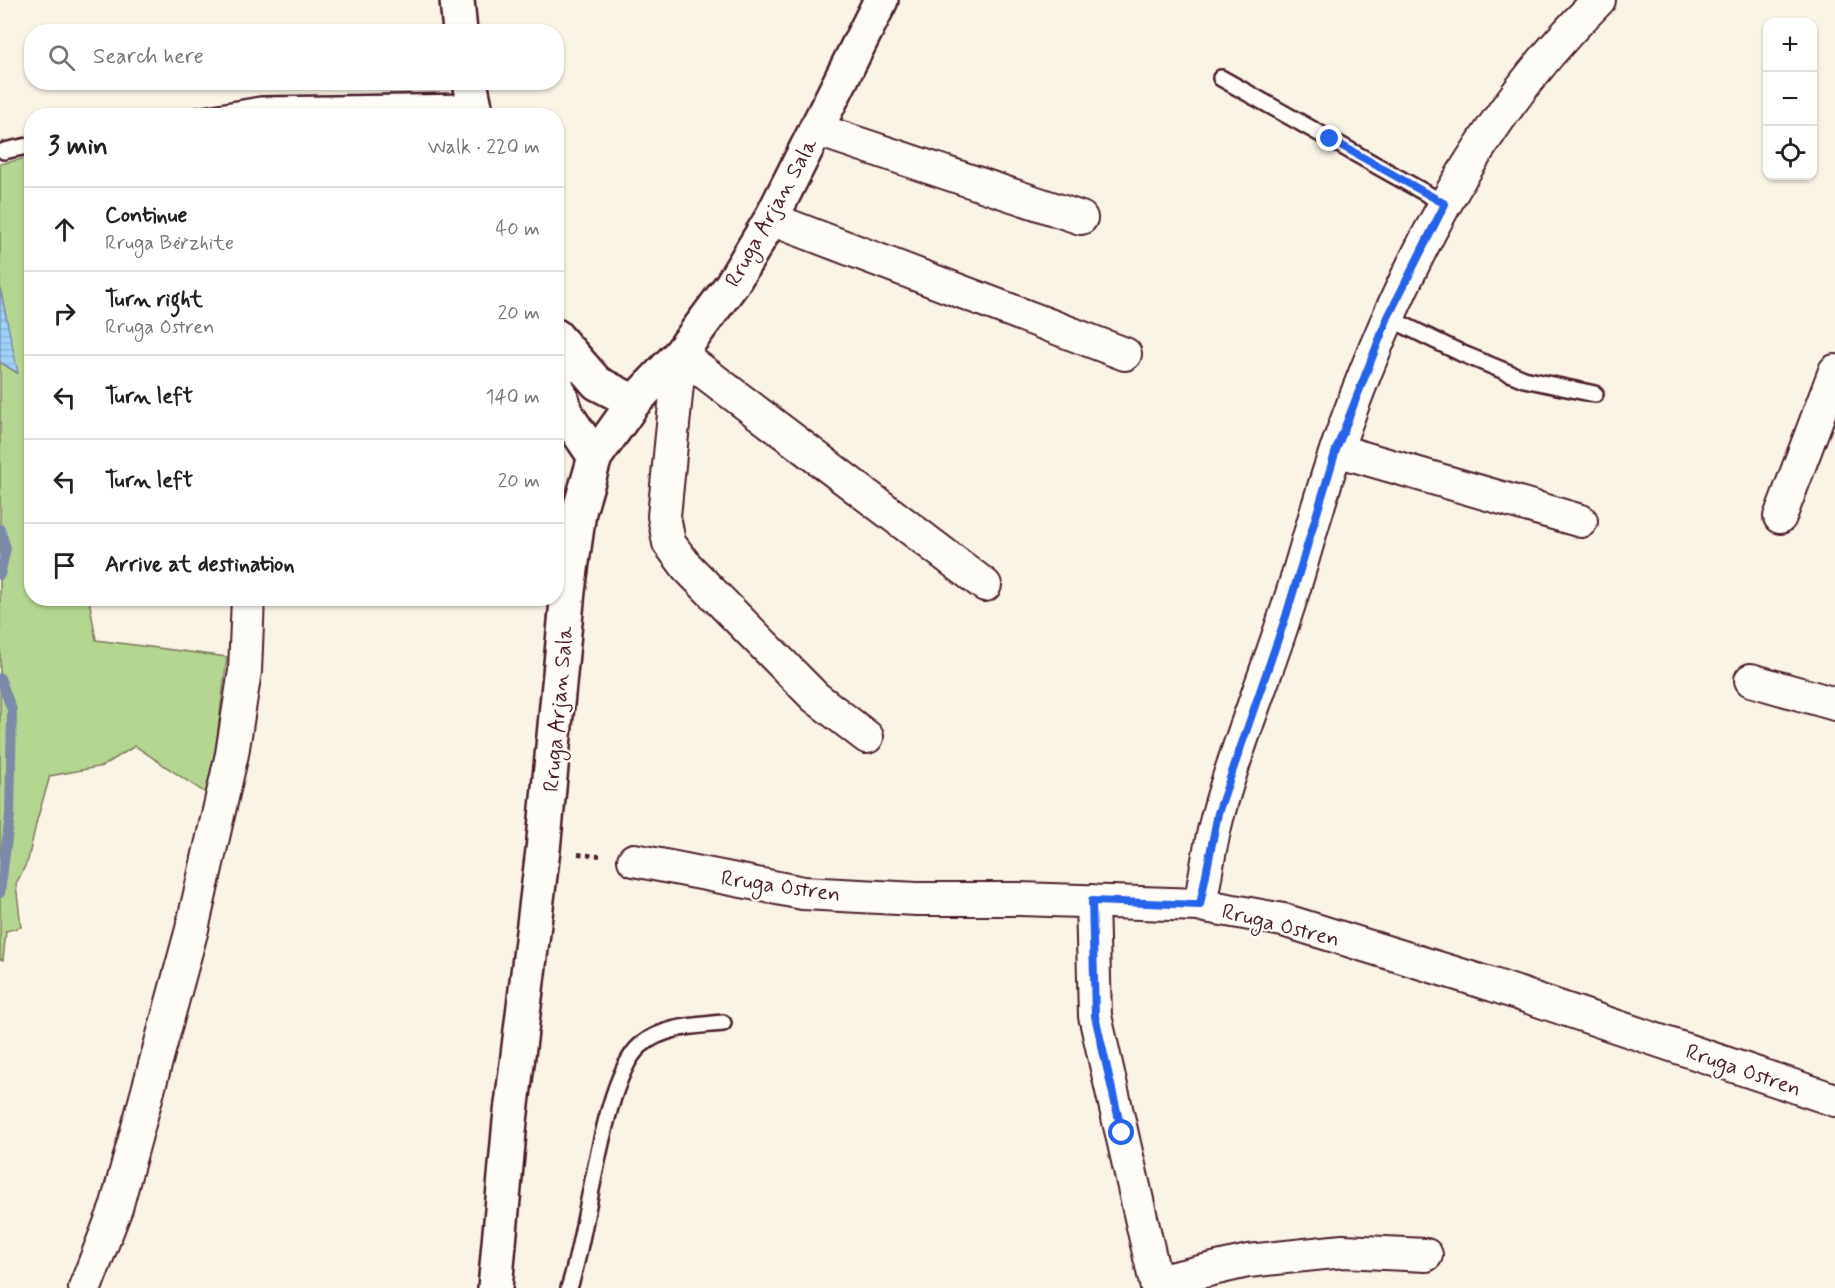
<!DOCTYPE html>
<html lang="en">
<head>
<meta charset="utf-8">
<style>
  :root { --surface:#fff; --page:#f6f6f6; --text:#222; --muted:#767676; --line:#e0e0e0 }
  body { margin:0; font-family:Mynerve,sans-serif; background:var(--page); color:var(--text) }
  .controls { position:absolute; right:18px; top:18px; display:grid; overflow:hidden; border-radius:12px; box-shadow:0 2px 4px #0004 }
  .controls button { width:54px; height:54px; display:grid; place-items:center; padding:0; border:0; border-bottom:2px solid var(--line); background:var(--surface); color:var(--text); font:30px sans-serif }
  .stop { position:absolute; width:18px; height:18px; margin:-14px; border:4px solid #2563eb; border-radius:50%; background:#fff }
  .stop.end { background:#2563eb; border-color:#fff; box-shadow:0 2px 6px #0008 }
  .list { margin:0; padding:0; list-style:none }
  h2 { display:flex; justify-content:space-between; align-items:center; height:78px; margin:0; padding:0 24px; font-size:26px }
  h2 small { font-size:20px; font-weight:400; color:var(--muted) }
  .list li { display:grid; grid-template-columns:39px 1fr auto; gap:18px; align-items:center; box-sizing:border-box; height:84px; padding:0 24px; border-top:2px solid var(--line) }
  .list b { display:block; font-size:22px; white-space:nowrap }
  .list p { margin:0; font-size:20px; white-space:nowrap; color:var(--muted) }
  .list em { font-size:20px; font-style:normal; color:var(--muted) }
  .icon { flex:none; width:33px; height:33px; fill:none; stroke:currentColor; stroke-width:2; stroke-linecap:round; stroke-linejoin:round }
  .map { position:relative; flex:none; width:1835px; height:1288px; overflow:hidden }
  .search { position:absolute; background:var(--surface); box-shadow:0 2px 4px #0004; left:24px; top:24px; width:540px; height:66px; display:flex; align-items:center; gap:15px; box-sizing:border-box; padding:0 21px; border-radius:24px; color:var(--muted); font-size:22px }
  .panel { position:absolute; background:var(--surface); box-shadow:0 2px 4px #0004; left:24px; top:108px; width:540px; height:498px; border-radius:24px }
  .map>svg:first-child { display:block }
  .park { fill:#b4d690; stroke:#7f7a5e; stroke-width:1.5 }
  .water { fill:url(#water-rules); stroke:#7c8aa8; stroke-width:1.5 }
  .lines { fill:none; stroke-linecap:round; stroke-linejoin:round }
  .stream { stroke:#7c8aa8; stroke-width:10 }
  .service-casing { stroke:#4a1f2b; stroke-width:20 }
  .minor-casing { stroke:#4a1f2b; stroke-width:36 }
  .tertiary-casing { stroke:#4a1f2b; stroke-width:38 }
  .path { stroke:#4a1f2b; stroke-width:4; stroke-dasharray:4.5 4.5; stroke-linecap:butt }
  .service { stroke:#fdfcf7; stroke-width:15 }
  .minor { stroke:#fdfcf7; stroke-width:32 }
  .tertiary { stroke:#fdfcf7; stroke-width:33 }
  .route { stroke:#2563eb; stroke-width:8 }
  .labels { text-anchor:middle; stroke-width:4.5; stroke-linejoin:round; paint-order:stroke }
  .street-label { font-size:22px; fill:#4a1f2b; stroke:#fdfcf7 }
</style>
</head>
<body>
<div class="map">
<svg width="1835" height="1288" viewBox="0 0 1835 1288">
  <defs>
    <pattern id="water-rules" width="6" height="5" patternUnits="userSpaceOnUse" patternTransform="scale(1.5)"><rect width="6" height="5" fill="#9ed2fc"/><path d="M0 2.5h6" fill="none" stroke="#8ab4d8"/></pattern>
  </defs>
  <rect width="100%" height="100%" fill="#faf4e6"/>
  <filter id="ink" filterUnits="userSpaceOnUse"><feTurbulence type="fractalNoise" baseFrequency=".0167" numOctaves="2"/><feDisplacementMap in="SourceGraphic" scale="12" xChannelSelector="R" yChannelSelector="G"/><feConvolveMatrix kernelMatrix="1 2 1 2 8 2 1 2 1" color-interpolation-filters="sRGB"/></filter>
  <g filter="url(#ink)">
    <!-- park -->
    <path class="park" d="M 31,157 L 32,598 L 89,599 L 96,640 L 227,657 L 214,762 L 207,794 L 135,746 L 103,766 L 50,776 L 37,820 L 28,860 L 16,884 L 21,927 L 6,931 L 3,960 L 0,959 L 0,362 L 17,373 L 0,288 L 0,164 Z"/>
    <!-- water -->
    <path class="water" d="M 0,288 L 18,373 L 0,362 Z"/>
    <g class="lines">
      <!-- stream -->
      <path class="stream" d="M 0,529 L 6,548 L 0,575
        M 0,678 L 12,710 L 10,815 L 0,893"/>
      <!-- service casing -->
      <g class="service-casing">
        <path id="service" d="M 1221,78 L 1445,204
          M 197,116 L 261,105 L 474,102
          M 4,151 L 32,145
          M 1387,317 L 1463,354 L 1524,379 L 1595,394
          M 569,1288 C 588,1234 602,1077 641,1045 C 665,1026 695,1026 723,1023"/>
      </g>
      <!-- minor casing -->
      <g class="minor-casing">
        <path id="minor" d="M 815,129 L 1081,218
          M 771,219 L 1125,354
          M 680,354 L 664,516 L 669,543 L 687,567 L 815,697 L 867,737
          M 680,354 L 985,585
          M 1336,450 L 1581,521
          M 1780,517 L 1835,371
          M 1751,680 L 1835,704
          M 634,860 L 803,893 L 917,899 L 1020,899 L 1200,905 L 1283,920 L 1493,985 L 1835,1100
          M 1092,901 L 1095,1016 L 1157,1288
          M 1200,905 C 1206,874 1210,842 1219,811 C 1237,745 1264,681 1285,616 C 1304,560 1317,503 1337,448 C 1395,283 1473,124 1599,0
          M 1156,1282 L 1248,1261 L 1343,1251 L 1426,1255
          M 85,1288 L 116,1208 L 192,929 L 232,754 L 245,671 L 248,598"/>
      </g>
      <!-- tertiary casing -->
      <g class="tertiary-casing">
        <path id="tertiary" d="M 457,0 L 460,32
          M 470,82 L 477,116
          M 556,336 L 597,383 L 634,402
          M 556,384 L 568,417 L 595,457
          M 495,1288 L 510,1121 L 543,850 L 568,591 L 579,512 L 595,457 L 634,402 L 680,354 L 732,284 L 771,219 L 881,0"/>
      </g>
      <!-- path -->
      <path class="path" d="M 578,854 L 600,856"/>
      <!-- service -->
      <use href="#service" class="service"/>
      <!-- minor -->
      <use href="#minor" class="minor"/>
      <!-- tertiary -->
      <use href="#tertiary" class="tertiary"/>
    </g>
  </g>
  <g class="lines" filter="url(#ink)">
    <!-- route -->
    <path class="route" d="M 1122,1133 L 1095,1016 L 1092,901 L 1200,905 L 1218,813 L 1286,616 L 1336,450 L 1388,317 L 1445,204 L 1330,139"/>
  </g>
  <g class="labels">
    <!-- street labels -->
    <g class="street-label">
      <text transform="translate(770 212) rotate(-61)" y="8">Rruga Arjan Sala</text>
      <text transform="translate(557 709) rotate(-85)" y="8">Rruga Arjan Sala</text>
      <text transform="translate(781 885) rotate(8)" y="8">Rruga Ostren</text>
      <text transform="translate(1281 924) rotate(14)" y="8">Rruga Ostren</text>
      <text transform="translate(1744 1069) rotate(19)" y="8">Rruga Ostren</text>
    </g>
  </g>
</svg>
<div class="controls">
<button>+</button>
<button>−</button>
<button><svg class="icon" aria-label="locate" viewBox="0 0 24 24"><circle cx="12" cy="12" r="6"/><path d="M12 2v4M12 18v4M2 12h4M18 12h4"/></svg></button>
</div>
<div class="stop" style="left:1122px;top:1133px"></div>
<div class="stop end" style="left:1330px;top:139px"></div>
<div class="search"><svg class="icon" aria-label="search" viewBox="0 0 24 24"><circle cx="10" cy="10" r="6"/><path d="M15 15l6 6"/></svg>Search here</div>
<section class="panel">
<h2>3 min<small>Walk · 220 m</small></h2>
<ul class="list">
<li><svg class="icon" aria-label="ahead" viewBox="0 0 24 24"><path d="M12 20V5M6 11l6-6 6 6"/></svg><div><b>Continue</b><p>Rruga Bërzhite</p></div><em>40 m</em></li>
<li><svg class="icon" aria-label="right" viewBox="0 0 24 24"><path d="M7 20v-9h11M14 6l5 5-5 5"/></svg><div><b>Turn right</b><p>Rruga Ostren</p></div><em>20 m</em></li>
<li><svg class="icon" aria-label="left" viewBox="0 0 24 24"><path d="M17 20v-9H6M10 6l-5 5 5 5"/></svg><div><b>Turn left</b></div><em>140 m</em></li>
<li><svg class="icon" aria-label="left" viewBox="0 0 24 24"><path d="M17 20v-9H6M10 6l-5 5 5 5"/></svg><div><b>Turn left</b></div><em>20 m</em></li>
<li><svg class="icon" aria-label="arrive" viewBox="0 0 24 24"><path d="M6 21V4h12l-3 4 3 4H6"/></svg><div><b>Arrive at destination</b></div></li>
</ul>
</section>
</div>
</body>
</html>
